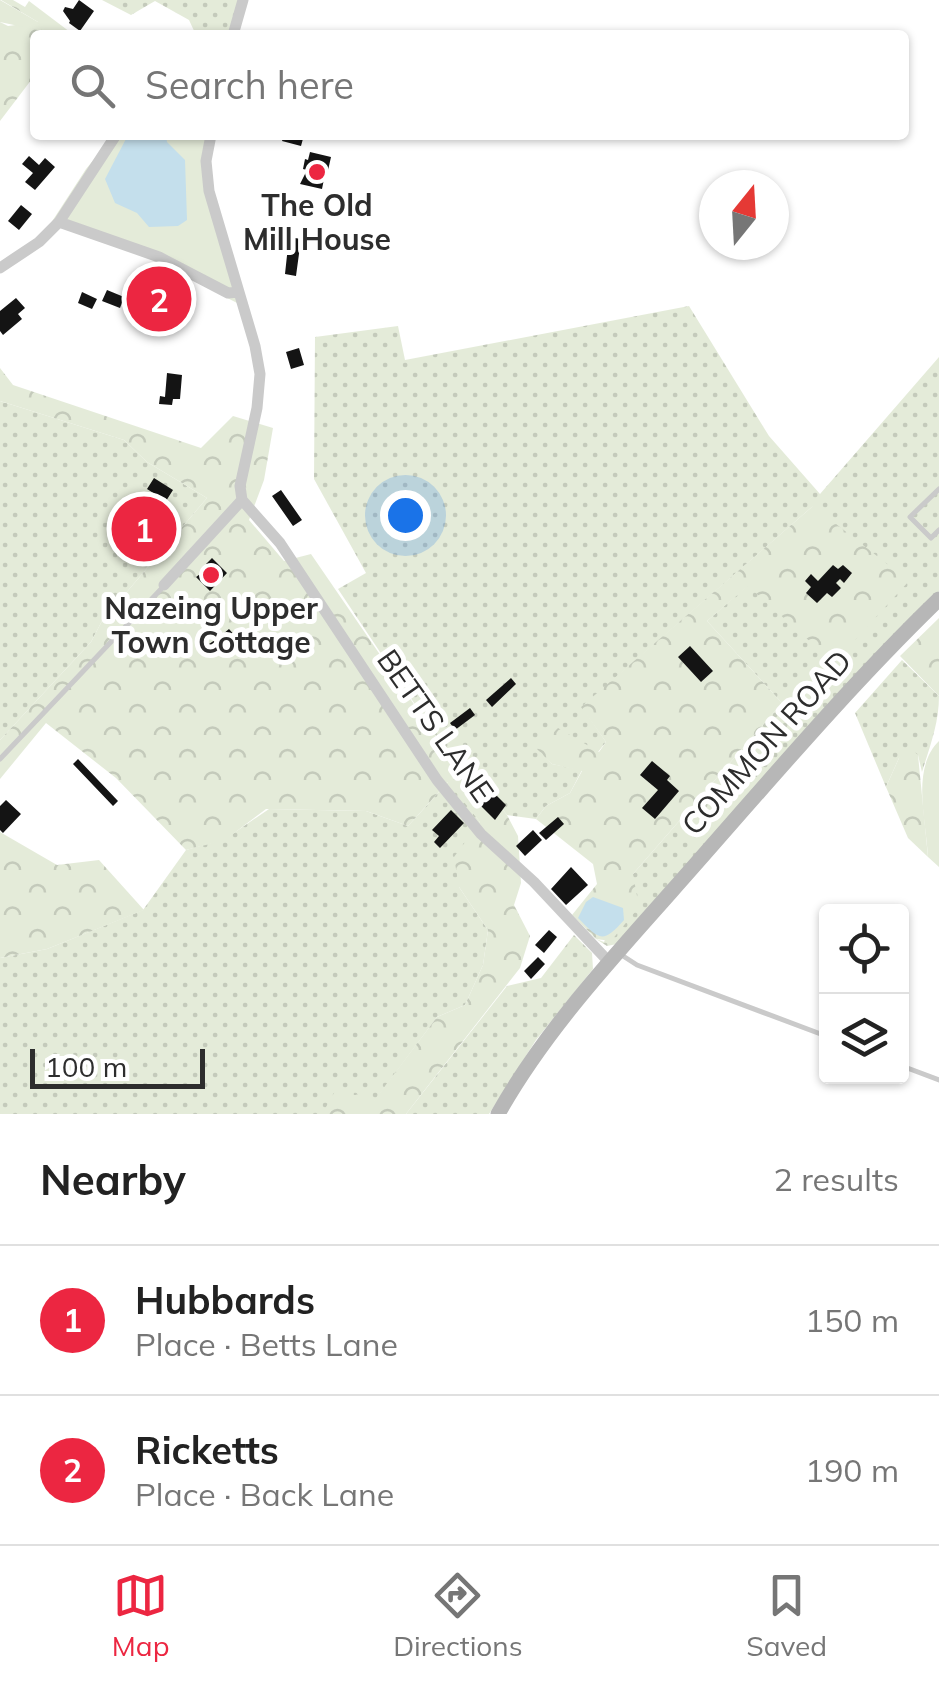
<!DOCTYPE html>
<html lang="en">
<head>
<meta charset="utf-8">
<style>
  :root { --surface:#fff; --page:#f2f2f2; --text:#222; --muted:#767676; --line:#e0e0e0; --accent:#ec2641 }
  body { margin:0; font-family:Mulish,sans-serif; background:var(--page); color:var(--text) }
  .controls { position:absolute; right:30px; bottom:30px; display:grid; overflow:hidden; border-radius:10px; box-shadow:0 2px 8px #0004 }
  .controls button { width:90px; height:90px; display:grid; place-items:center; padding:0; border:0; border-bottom:2px solid var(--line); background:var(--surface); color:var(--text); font:50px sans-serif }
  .compass { position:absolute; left:699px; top:170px; width:90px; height:90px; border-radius:50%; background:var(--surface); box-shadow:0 2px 8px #0004; rotate:18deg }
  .scale { position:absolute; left:30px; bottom:25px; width:175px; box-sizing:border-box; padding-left:10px; border:5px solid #2d2d2d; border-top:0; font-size:28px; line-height:35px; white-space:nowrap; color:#2d2d2d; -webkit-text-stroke:8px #fff; paint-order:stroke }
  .you { position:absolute; left:405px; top:515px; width:35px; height:35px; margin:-25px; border:8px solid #fff; border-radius:50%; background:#1a73e8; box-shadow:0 0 0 15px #1a73e833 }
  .badge { display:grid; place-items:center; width:65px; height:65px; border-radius:50%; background:var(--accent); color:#fff; font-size:32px; font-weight:700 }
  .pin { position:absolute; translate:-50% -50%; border:5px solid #fff; box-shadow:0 2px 10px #0006 }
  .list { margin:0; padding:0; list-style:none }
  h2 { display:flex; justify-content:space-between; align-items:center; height:130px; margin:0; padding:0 40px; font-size:42px }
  h2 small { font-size:32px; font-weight:400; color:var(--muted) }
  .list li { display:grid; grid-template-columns:65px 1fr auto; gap:30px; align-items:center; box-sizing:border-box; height:150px; padding:0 40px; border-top:2px solid var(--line) }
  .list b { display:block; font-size:38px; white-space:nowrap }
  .list p { margin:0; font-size:32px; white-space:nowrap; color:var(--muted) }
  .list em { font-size:32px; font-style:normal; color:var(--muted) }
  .icon { flex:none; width:55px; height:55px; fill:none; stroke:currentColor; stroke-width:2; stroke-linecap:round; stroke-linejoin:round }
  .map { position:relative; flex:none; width:939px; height:1114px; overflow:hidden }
  .search { position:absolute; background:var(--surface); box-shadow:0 2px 8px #0004; left:30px; right:30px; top:30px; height:110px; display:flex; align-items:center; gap:25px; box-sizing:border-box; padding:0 35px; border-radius:10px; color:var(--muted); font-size:38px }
  .sheet { height:430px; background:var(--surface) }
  nav { display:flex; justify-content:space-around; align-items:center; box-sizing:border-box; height:140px; border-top:2px solid var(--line); background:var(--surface); font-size:28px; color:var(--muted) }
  nav a { display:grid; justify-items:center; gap:5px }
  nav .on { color:var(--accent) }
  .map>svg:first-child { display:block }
  .grass { fill:url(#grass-dots) }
  .forest { fill:url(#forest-crowns) }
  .park { fill:#e4ebd9 }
  .water { fill:#c4dfec }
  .building { fill:#141414 }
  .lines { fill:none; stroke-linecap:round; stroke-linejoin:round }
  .lane { stroke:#cacaca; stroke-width:5 }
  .street { stroke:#cacaca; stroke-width:11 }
  .secondary { stroke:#b7b7b7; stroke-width:15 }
  .poi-dot { fill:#ec2641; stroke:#fff; stroke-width:4 }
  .labels { text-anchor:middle; stroke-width:10; stroke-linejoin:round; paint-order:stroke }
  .poi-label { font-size:30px; font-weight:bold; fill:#2d2d2d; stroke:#fff }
  .street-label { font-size:30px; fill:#2d2d2d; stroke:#fff }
</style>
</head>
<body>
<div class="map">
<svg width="939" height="1114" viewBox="0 0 939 1114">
  <defs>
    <pattern id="grass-dots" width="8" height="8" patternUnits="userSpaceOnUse" patternTransform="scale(2.5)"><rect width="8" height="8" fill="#e4ebd9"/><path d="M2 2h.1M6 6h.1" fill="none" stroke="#c4cabb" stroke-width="1.8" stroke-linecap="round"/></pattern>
    <pattern id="forest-crowns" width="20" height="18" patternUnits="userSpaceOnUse" patternTransform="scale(2.5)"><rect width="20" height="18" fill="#e4ebd9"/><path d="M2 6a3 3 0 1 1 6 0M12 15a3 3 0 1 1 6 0" fill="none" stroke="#c4cabb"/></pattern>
  </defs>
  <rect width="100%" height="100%" fill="#fff"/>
  <!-- grass -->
  <path class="grass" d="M 102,0 L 243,0 L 233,35 L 196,35 L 189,20 L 155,1 L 131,15 Z
    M 689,306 L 769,436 L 820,494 L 939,357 L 939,591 L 902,626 L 617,944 L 607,946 L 596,939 L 604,942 L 633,874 L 782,703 L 707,621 L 747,586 L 813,506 L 582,707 L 606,742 L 598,752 L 538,748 L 552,764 L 582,770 L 570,793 L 546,806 L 536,819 L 507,815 L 482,783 L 444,748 L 338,589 L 366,573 L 314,479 L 315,337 L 398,326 L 405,360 Z
    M 0,401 L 124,440 L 147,462 L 207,498 L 102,621 L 91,642 L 0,740 Z
    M 902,660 L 939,696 C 939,723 930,746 922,772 L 918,755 L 899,758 L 886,787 L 855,713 Z
    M 449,781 L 480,822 L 459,887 L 488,930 L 483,965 L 465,1005 L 437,1017 L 373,1103 L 323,1114 L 0,1114 L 0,958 L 47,949 L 143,910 L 186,850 L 225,839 L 269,809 L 366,811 L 408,826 Z
    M 574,935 L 592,953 L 593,969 L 536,1040 L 489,1114 L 406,1114 L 507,986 L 541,978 Z"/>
  <!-- forest -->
  <path class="forest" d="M 1,0 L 13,0 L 25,7 L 29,1 L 74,35 L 35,35 L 35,75 L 0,121 L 0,22 L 8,26 L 38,22 Z
    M 0,368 L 13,385 L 201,448 L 233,416 L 273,428 L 264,480 L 249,520 L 284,561 L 311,554 L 444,748 L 482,784 L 507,815 L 518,836 L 521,883 L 514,905 L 530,936 L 520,968 L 406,1114 L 322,1114 L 338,1086 L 373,1102 L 437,1017 L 465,1005 L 483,965 L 488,930 L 459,887 L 454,857 L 480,822 L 448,782 L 408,826 L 366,811 L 266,809 L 225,840 L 186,850 L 116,778 L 46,723 L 0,779 L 0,740 L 91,642 L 102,621 L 207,498 L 147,462 L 124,440 L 0,401 Z
    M 813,506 L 909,581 L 834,663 L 748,586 L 707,621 L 782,703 L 633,874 L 639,907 L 611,941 L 596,939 L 572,915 L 597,884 L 593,864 L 536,819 L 546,806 L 570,793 L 582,771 L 552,764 L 537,749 L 558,728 L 599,752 L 606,742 L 581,707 Z
    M 939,618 L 939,696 L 900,656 Z
    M 910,748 L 918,755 L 928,857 L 908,838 L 886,787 L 899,758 Z
    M 0,832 L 57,865 L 99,860 L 144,910 L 47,949 L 0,958 Z"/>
  <!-- park -->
  <path class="park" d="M 0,0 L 38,22 L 42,31 L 0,22 Z
    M 114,135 L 213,135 L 206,161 L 241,305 L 149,258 L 51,223 L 86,169 Z
    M 939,741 L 939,867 L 928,857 C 926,820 911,768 939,741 Z"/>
  <!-- water -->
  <path class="water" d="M 128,135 L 166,135 L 167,142 L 185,160 L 187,220 L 178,226 L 149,227 L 137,213 L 115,203 L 105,179 Z
    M 593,897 L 623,908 L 624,920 C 602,945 599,939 578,918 L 586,902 Z"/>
  <!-- building -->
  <path class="building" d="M 79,0 L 94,11 L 80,31 L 69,23 L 70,21 L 63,11 L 65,7 L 73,9 Z
    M 284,135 L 304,135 L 301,146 L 282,141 Z
    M 310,152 L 331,157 L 327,175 L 321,173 L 320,178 L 324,179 L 322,189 L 300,184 L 307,170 L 303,169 L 305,159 L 308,160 Z
    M 29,156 L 39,165 L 45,158 L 55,167 L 35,190 L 25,182 L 33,173 L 22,164 Z
    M 21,205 L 32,214 L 19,230 L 8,221 Z
    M 289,237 L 301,239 L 296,276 L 285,274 Z
    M 150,286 L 169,292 L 162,310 L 155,308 L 157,301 L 146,297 Z
    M 107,290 L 124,297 L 120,308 L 102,301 Z
    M 82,292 L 97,299 L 92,309 L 78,303 Z
    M 16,298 L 25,308 L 18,314 L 22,319 L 3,335 L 0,331 L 0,311 Z
    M 299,348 L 304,365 L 291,369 L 286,352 Z
    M 167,373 L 182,375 L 180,399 L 173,399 L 172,405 L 159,404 L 160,396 L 165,397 Z
    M 154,478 L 173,490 L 166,501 L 147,489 Z
    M 281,490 L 302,520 L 293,526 L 272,496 Z
    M 151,508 L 166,517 L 145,550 L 135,544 L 139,537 L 129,531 L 134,522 L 143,528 L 146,523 L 136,517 L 141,510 L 148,514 Z
    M 212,558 L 227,573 L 210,591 L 196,577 L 210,567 L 206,564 Z
    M 833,565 L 838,569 L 843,565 L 852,573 L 844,583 L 840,579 L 836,583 L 841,588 L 832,597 L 827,593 L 817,603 L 806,593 L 811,587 L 805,581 L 811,574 L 818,581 Z
    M 219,629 L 223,634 L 229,629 L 236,637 L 216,652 L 209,644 L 215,640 L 211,635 Z
    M 690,646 L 713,671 L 701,682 L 678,657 Z
    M 511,678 L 516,684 L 492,707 L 486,700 Z
    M 470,708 L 475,715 L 455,730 L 450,723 Z
    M 78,759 L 118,801 L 113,806 L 73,764 Z
    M 652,761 L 670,776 L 667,780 L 679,791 L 655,819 L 642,808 L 658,790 L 640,775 Z
    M 472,771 L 506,805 L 495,820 L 474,799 L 479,794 L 464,779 Z
    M 6,800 L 21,814 L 3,833 L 0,830 L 0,806 Z
    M 451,810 L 464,823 L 440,848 L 434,842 L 439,836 L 432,830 Z
    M 558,817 L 564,824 L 546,840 L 539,833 Z
    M 533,830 L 542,840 L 525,856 L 516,846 Z
    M 571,867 L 588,885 L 566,905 L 551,889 Z
    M 549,930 L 557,937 L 544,953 L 535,945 Z
    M 538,957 L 545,964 L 531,979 L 524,971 Z"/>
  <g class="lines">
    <!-- lane -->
    <path class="lane" d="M 939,489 L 910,517 L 931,538 L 939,530
      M 0,759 L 163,587
      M 620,954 L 637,965 L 826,1036
      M 902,1066 L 939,1080"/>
    <!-- street -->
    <path class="street" d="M 233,35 L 243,0
      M 211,135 L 206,161 L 209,191 L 255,346 L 260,374 L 257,408 L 240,486 L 242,500 L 280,543 L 437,780 L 481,834 L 534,882 L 609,962
      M 59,222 L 159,257 L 228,293 L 239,292
      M 0,268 L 39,242 L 59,222 L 116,135
      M 164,585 L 242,500"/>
    <!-- secondary -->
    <path class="secondary" d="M 498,1114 C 544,1032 609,962 671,892 C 759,793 844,691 939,599"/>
  </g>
  <!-- markers -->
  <g class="poi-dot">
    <circle cx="317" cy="172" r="10"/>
    <circle cx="211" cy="575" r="10"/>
  </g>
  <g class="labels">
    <!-- poi labels -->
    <g class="poi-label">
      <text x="317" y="216">The Old<tspan x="317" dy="34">Mill House</tspan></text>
      <text x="211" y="619">Nazeing Upper<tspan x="211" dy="34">Town Cottage</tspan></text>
    </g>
    <!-- street labels -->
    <g class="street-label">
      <text transform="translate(435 726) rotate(55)" y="10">BETTS LANE</text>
      <text transform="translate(767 743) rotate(-48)" y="10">COMMON ROAD</text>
    </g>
  </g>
</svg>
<div class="controls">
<button><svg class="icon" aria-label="locate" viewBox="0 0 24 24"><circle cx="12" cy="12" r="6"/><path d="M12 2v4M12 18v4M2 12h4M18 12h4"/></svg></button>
<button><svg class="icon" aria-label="layers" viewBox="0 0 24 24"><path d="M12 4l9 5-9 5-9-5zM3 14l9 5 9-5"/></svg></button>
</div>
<svg class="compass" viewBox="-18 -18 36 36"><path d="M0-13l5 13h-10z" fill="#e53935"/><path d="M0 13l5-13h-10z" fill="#767676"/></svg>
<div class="scale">100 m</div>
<div class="you"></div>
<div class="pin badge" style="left:144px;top:529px">1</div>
<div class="pin badge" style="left:159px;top:299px">2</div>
<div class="search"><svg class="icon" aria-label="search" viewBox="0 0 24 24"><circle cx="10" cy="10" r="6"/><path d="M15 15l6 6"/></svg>Search here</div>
</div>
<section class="sheet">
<h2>Nearby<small>2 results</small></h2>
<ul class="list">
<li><span class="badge">1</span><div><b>Hubbards</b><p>Place · Betts Lane</p></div><em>150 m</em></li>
<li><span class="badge">2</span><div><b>Ricketts</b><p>Place · Back Lane</p></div><em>190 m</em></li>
</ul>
</section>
<nav>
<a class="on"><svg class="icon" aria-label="map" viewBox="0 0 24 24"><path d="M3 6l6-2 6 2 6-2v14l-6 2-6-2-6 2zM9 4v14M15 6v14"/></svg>Map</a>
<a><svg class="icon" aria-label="directions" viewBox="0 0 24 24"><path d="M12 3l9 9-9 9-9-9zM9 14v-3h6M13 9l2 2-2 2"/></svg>Directions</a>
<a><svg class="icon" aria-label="saved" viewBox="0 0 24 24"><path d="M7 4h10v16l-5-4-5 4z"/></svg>Saved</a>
</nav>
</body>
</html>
